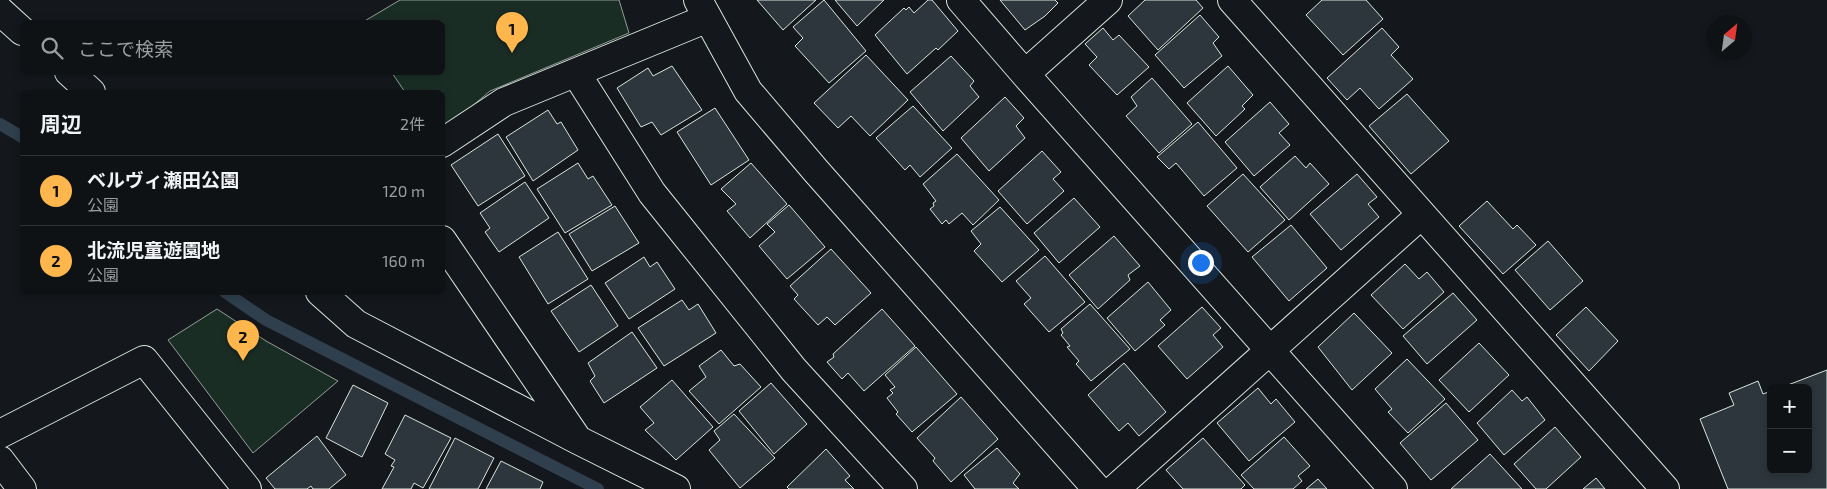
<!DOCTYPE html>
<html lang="ja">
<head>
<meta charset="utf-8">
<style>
  :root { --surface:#0f1215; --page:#181b1e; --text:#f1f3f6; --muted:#9b9ea0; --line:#2f3234; --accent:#ffb74d }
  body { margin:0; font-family:"Exo 2","Noto Sans JP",sans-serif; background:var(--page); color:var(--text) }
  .controls { position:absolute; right:15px; bottom:15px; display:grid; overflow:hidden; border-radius:8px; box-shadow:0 2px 8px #0003 }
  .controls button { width:45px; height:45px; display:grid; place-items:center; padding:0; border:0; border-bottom:1px solid var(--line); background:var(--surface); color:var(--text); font:25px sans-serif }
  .compass { position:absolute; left:1707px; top:15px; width:45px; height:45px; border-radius:50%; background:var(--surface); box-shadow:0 2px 8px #0003; rotate:29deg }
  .you { position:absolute; left:1200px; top:262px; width:18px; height:18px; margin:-12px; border:4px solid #fff; border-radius:50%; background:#1a73e8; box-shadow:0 0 0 8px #1a73e833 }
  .badge { display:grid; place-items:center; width:32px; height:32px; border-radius:50%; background:var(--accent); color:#111; font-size:16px; font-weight:700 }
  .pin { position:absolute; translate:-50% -41px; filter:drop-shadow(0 1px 2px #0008) }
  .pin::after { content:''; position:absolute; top:26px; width:18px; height:15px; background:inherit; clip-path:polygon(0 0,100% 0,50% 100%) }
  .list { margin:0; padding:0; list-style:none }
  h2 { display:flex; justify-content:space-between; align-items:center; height:65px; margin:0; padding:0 20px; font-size:21px }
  h2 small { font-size:16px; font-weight:400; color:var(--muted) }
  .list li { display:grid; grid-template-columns:32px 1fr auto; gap:15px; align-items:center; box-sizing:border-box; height:70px; padding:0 20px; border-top:1px solid var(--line) }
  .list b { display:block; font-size:19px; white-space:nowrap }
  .list p { margin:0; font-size:16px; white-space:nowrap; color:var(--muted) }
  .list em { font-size:16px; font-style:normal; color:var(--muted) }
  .icon { flex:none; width:28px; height:28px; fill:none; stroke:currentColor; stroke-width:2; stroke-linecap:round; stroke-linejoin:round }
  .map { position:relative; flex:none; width:1827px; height:489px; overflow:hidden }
  .search { position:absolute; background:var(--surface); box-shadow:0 2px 8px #0003; left:20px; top:20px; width:425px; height:55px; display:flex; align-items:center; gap:12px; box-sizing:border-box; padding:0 18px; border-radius:8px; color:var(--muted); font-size:19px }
  .panel { position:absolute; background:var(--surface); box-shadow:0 2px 8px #0003; left:20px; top:90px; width:425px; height:205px; border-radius:8px }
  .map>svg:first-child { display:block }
  .green { fill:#1a2d24; stroke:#939e99 }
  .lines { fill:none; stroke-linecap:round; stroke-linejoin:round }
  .stream { stroke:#2f3f4d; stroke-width:12 }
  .building { fill:#2c363c; stroke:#d8e6dc }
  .minor-casing { stroke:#d8e6dc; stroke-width:30 }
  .minor { stroke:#14181c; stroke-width:28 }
</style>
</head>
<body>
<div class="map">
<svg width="1827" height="489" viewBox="0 0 1827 489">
  <rect width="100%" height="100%" fill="#14181c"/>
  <!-- green -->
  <path class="green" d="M 400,0 L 619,0 L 629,33 L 490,91 L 443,131 L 442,92 L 405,92 L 392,73 L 442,72 L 442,22 L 363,22 Z
    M 217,309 L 266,341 L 338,381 L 253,453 L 168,340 Z"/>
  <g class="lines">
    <!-- stream -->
    <path class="stream" d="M 0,124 L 22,137
      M 225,292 L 266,320 L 598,489"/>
  </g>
  <!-- building -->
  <path class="building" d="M 757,0 L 816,0 L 783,30 Z
    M 824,0 L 866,51 L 829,83 L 795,46 L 803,38 L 793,27 Z
    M 835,0 L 884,0 L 857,26 Z
    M 928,0 L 932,0 L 958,31 L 938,50 L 936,48 L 907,74 L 875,35 L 904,8 L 906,10 L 909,7 L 914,13 Z
    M 1000,0 L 1055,0 L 1058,3 L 1045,16 L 1025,30 Z
    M 1145,0 L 1196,0 L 1203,8 L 1158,50 L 1128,16 Z
    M 1322,0 L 1366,0 L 1383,19 L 1343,55 L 1306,15 Z
    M 1200,15 L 1219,37 L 1213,43 L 1222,56 L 1184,88 L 1155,55 Z
    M 1103,28 L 1113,40 L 1119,35 L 1149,67 L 1117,95 L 1089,65 L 1097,57 L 1085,44 Z
    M 1382,28 L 1399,47 L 1391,55 L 1413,79 L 1379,109 L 1360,88 L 1347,100 L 1327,78 Z
    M 866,55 L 908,100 L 870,136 L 851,116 L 838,128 L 814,103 Z
    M 951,56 L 974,81 L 970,86 L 979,97 L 943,131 L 910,92 Z
    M 672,66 L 702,110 L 661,135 L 652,122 L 641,127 L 617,88 L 648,68 L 653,76 Z
    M 1228,66 L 1253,95 L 1242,106 L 1245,109 L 1216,136 L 1187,103 Z
    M 1152,78 L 1192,124 L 1159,153 L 1126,116 L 1137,106 L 1131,97 Z
    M 1407,94 L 1449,141 L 1411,174 L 1369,126 Z
    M 1005,97 L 1024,118 L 1016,126 L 1025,138 L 989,171 L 961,138 Z
    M 1270,102 L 1289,124 L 1279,133 L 1290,145 L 1254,176 L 1225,142 Z
    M 913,106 L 952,148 L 920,177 L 910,165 L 905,170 L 876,138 Z
    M 715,108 L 749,160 L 711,185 L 677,132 Z
    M 548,110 L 557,124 L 561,122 L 578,150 L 533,181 L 506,137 Z
    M 1198,122 L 1237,168 L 1204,196 L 1176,163 L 1169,169 L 1157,157 Z
    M 498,134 L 525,176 L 478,206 L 451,165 Z
    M 1042,151 L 1061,172 L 1053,179 L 1064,191 L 1027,224 L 998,191 Z
    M 957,154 L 999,200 L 973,225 L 962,213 L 949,224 L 946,220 L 942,224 L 930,209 L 934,206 L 933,203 L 936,201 L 923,184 Z
    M 1295,156 L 1306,168 L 1310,163 L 1329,184 L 1289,220 L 1260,187 Z
    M 578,163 L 588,179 L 593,176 L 612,205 L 565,233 L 537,189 Z
    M 751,163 L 787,204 L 750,238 L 727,211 L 736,204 L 721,189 Z
    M 1243,174 L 1285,220 L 1248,252 L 1207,206 Z
    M 1357,174 L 1377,197 L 1368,204 L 1379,217 L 1341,250 L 1310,214 Z
    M 525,182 L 549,218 L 499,252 L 485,232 L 490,228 L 480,213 Z
    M 1074,198 L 1100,227 L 1059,263 L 1034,233 Z
    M 1487,201 L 1513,229 L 1517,225 L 1536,245 L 1503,274 L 1459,226 Z
    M 789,205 L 825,247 L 787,279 L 759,246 L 775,232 L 767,224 Z
    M 615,206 L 639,243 L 592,271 L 569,234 Z
    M 1000,207 L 1039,250 L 1002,282 L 974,251 L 981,244 L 971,231 Z
    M 1291,225 L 1327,268 L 1289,301 L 1252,257 Z
    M 558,232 L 588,279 L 548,304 L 519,257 Z
    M 1114,236 L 1140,266 L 1128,275 L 1130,280 L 1098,309 L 1069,275 Z
    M 1548,241 L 1583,281 L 1550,310 L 1515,270 Z
    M 831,249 L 871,293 L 835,325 L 827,317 L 818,325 L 794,299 L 798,295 L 790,286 Z
    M 1045,256 L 1085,302 L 1049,332 L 1024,304 L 1031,298 L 1016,281 Z
    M 644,257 L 650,267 L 657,262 L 675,289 L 629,319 L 605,283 Z
    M 1405,264 L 1419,279 L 1427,272 L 1444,292 L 1403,329 L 1371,295 Z
    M 1148,282 L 1171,310 L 1160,320 L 1165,325 L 1135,351 L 1107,318 Z
    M 591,285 L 618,326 L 579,352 L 551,311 Z
    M 1453,293 L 1477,320 L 1427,364 L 1403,336 Z
    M 682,300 L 689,310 L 698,304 L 716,333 L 664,366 L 638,328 Z
    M 1090,304 L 1130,349 L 1091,381 L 1076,364 L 1079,361 L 1067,347 L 1070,346 L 1061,335 L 1063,333 L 1061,329 Z
    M 1202,307 L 1221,328 L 1213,335 L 1223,347 L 1187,379 L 1158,346 Z
    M 1586,307 L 1618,341 L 1589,371 L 1556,335 Z
    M 882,309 L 915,346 L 864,391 L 848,373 L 842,379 L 827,362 L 834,357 L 833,354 Z
    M 1354,313 L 1392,353 L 1352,390 L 1318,347 Z
    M 632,332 L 657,368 L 604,403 L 590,381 L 595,376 L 588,363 Z
    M 1479,343 L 1509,375 L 1469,412 L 1439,380 Z
    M 916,347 L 957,394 L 912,432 L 896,414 L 898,412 L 887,398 L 893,393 L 890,390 L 895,387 L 885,375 Z
    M 721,350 L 734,366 L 740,364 L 761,387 L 719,424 L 689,391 L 706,377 L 699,366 Z
    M 1407,359 L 1445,399 L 1408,433 L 1388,412 L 1392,409 L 1375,389 Z
    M 1124,363 L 1166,412 L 1139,436 L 1128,423 L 1119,431 L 1088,395 Z
    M 1827,370 L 1827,489 L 1728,489 L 1700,419 L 1734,405 L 1729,393 L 1758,381 L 1763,394 L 1771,391 L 1771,470 L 1808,470 L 1808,388 L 1780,388 Z
    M 672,380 L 713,427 L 676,460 L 645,430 L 654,423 L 640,407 Z
    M 771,383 L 807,424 L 774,454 L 739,411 Z
    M 353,385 L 388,403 L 362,457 L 326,438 Z
    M 1258,388 L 1271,404 L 1276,399 L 1295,422 L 1249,461 L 1217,423 Z
    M 1512,390 L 1522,401 L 1527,397 L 1545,420 L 1504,455 L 1477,423 Z
    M 961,397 L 998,439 L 951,482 L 933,461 L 935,458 L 917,438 Z
    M 1446,403 L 1478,440 L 1431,480 L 1400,443 Z
    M 734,414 L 775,458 L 740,488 L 709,450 L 720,440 L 714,431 Z
    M 405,415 L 451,438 L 423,488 L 414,483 L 411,489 L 382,489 L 394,467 L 391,466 L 395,460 L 385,454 Z
    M 1555,427 L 1581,457 L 1546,489 L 1536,489 L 1514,464 Z
    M 317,436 L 346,475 L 329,489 L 313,489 L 311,486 L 307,489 L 275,489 L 266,478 Z
    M 1284,437 L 1310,466 L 1298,476 L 1302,481 L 1293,489 L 1254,489 L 1241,475 Z
    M 455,438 L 494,458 L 478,489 L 429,489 Z
    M 1203,438 L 1245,485 L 1241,489 L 1183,489 L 1166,470 Z
    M 997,448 L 1020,474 L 1013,483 L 1019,489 L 975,489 L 964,475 Z
    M 826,449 L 850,476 L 845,480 L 854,489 L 789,489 L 787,487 Z
    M 1490,454 L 1522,489 L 1451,489 Z
    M 501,461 L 543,482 L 540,489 L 486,489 Z
    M 1596,478 L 1605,489 L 1583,489 Z
    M 1318,479 L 1327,489 L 1306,489 Z"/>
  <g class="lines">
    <!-- minor casing -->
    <g class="minor-casing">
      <path id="minor" d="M 698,0 L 748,91 L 816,171 L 1097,489
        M 961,0 L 1025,74 L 1393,489
        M 1232,0 L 1665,489
        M 0,11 L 22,31
        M 69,72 L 91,92
        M 576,73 L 652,193 L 794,370 L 903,489
        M 1025,74 L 1108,0
        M 442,143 L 504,102 L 708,18
        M 442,240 L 576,437
        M 320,292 L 356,324 L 578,440 L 676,489
        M 0,434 L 144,360 L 247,489
        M 0,460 L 22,489
        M 1115,489 L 1421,215"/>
    </g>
    <!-- minor -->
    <use href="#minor" class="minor"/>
  </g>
</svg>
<div class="controls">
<button>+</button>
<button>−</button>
</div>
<svg class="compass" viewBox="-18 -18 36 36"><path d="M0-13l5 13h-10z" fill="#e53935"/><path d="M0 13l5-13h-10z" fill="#9b9ea0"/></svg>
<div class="you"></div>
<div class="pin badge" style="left:512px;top:53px">1</div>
<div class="pin badge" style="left:243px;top:361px">2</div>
<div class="search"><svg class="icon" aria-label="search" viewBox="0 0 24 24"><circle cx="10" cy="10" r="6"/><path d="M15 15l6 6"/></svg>ここで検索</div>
<section class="panel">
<h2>周辺<small>2件</small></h2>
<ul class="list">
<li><span class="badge">1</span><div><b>ベルヴィ瀬田公園</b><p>公園</p></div><em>120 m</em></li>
<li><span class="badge">2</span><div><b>北流児童遊園地</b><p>公園</p></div><em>160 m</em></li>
</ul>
</section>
</div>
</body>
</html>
